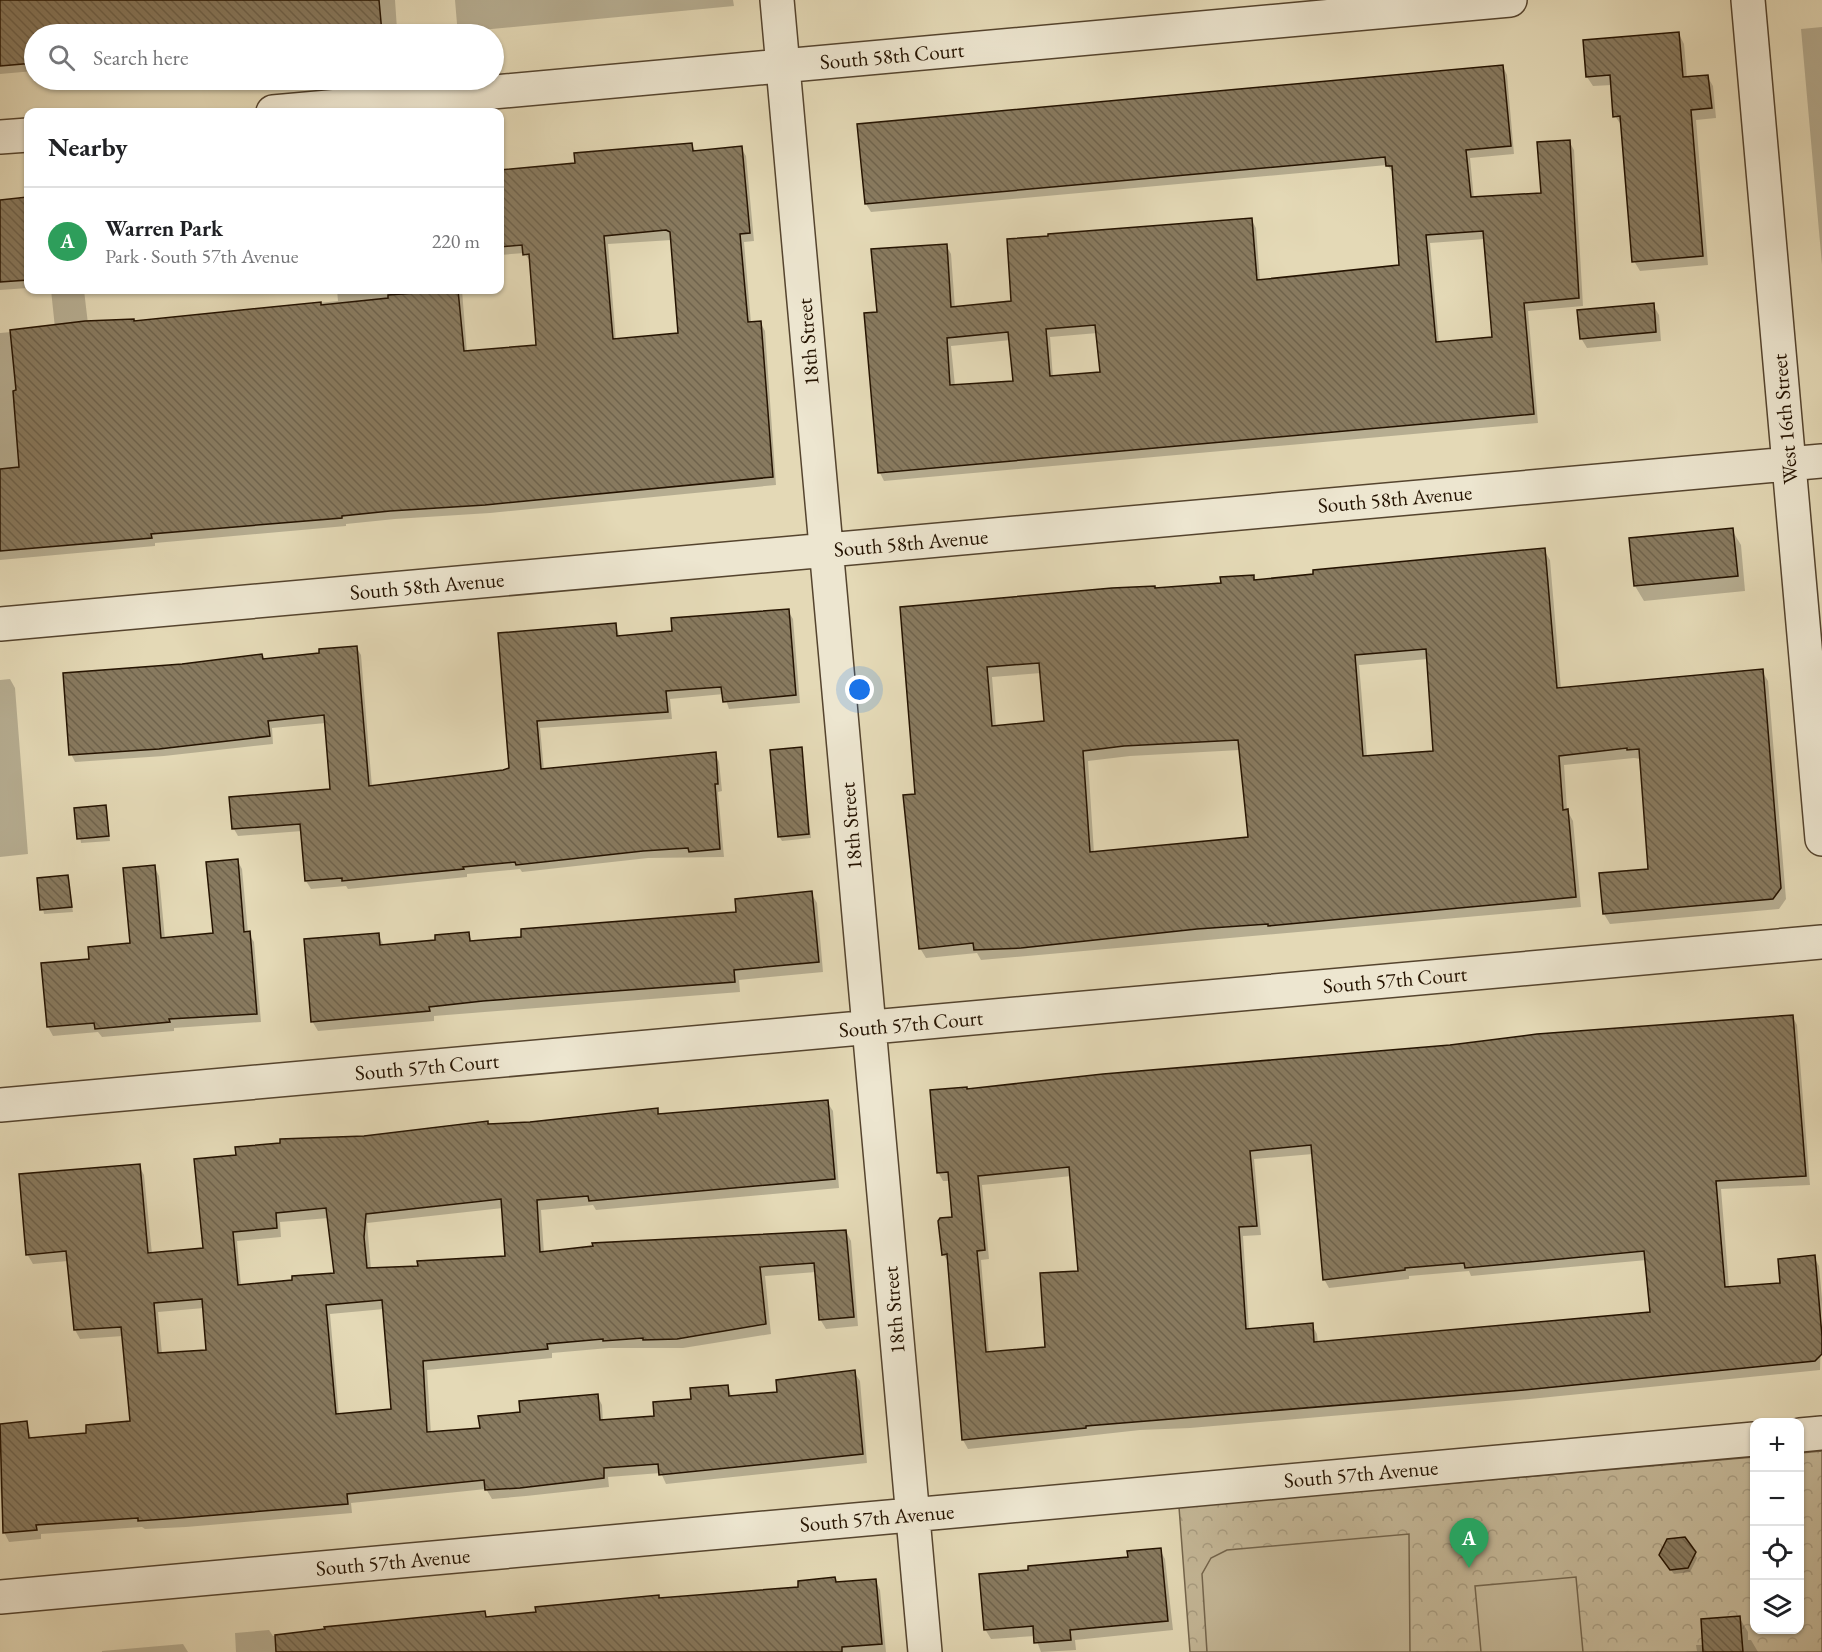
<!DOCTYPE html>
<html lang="en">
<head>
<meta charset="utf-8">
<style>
  :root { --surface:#fff; --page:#f6f6f6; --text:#202124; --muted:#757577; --line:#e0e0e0; --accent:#2563eb }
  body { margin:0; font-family:"EB Garamond",serif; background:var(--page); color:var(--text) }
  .controls { position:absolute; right:18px; bottom:18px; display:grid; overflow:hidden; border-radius:12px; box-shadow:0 2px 4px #0004 }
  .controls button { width:54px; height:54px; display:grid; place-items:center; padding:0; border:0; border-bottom:2px solid var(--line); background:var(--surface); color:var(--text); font:30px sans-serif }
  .you { position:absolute; left:860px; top:690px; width:21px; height:21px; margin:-15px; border:4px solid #fff; border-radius:50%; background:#1a73e8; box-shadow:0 0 0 9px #1a73e833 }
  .badge { display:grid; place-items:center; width:39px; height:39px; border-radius:50%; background:var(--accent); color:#fff; font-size:20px; font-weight:700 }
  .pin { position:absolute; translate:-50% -50px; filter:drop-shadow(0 2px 3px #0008) }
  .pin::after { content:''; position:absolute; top:32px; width:21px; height:18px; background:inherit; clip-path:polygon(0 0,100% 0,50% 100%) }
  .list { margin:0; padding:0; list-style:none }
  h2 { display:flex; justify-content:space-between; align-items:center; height:78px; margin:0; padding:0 24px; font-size:26px }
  h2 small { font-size:20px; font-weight:400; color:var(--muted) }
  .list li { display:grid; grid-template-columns:39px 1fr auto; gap:18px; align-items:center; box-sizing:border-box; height:108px; padding:0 24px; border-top:2px solid var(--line) }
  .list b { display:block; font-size:22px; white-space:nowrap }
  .list p { margin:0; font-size:20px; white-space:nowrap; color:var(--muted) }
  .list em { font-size:20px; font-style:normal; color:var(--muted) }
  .icon { flex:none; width:33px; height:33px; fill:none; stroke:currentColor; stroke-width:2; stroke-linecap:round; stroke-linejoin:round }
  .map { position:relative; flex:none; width:1822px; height:1652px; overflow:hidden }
  .search { position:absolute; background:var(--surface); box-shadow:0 2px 4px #0004; left:24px; top:24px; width:480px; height:66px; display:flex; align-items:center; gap:15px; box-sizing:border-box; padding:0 21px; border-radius:33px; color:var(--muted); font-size:22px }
  .panel { position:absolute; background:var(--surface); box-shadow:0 2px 4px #0004; left:24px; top:108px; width:480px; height:186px; border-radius:12px }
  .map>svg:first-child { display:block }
  .forest { fill:url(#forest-crowns); stroke:#74654c; stroke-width:1.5 }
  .pitch { fill:#c4b797; stroke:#74654c; stroke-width:1.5 }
  .shadow { fill:#0003; fill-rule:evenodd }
  .building { fill:url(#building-back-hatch); stroke:#251301; stroke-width:1.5; fill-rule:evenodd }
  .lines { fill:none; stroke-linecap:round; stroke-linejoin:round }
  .minor-casing { stroke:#55442e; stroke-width:36 }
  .minor { stroke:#ede6d0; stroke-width:33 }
  .labels { text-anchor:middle; stroke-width:4.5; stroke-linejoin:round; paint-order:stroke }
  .street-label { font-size:21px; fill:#251301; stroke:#ede6d0 }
</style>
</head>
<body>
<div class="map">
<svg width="1822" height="1652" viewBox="0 0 1822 1652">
  <defs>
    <pattern id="forest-crowns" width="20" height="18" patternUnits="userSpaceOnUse" patternTransform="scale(1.5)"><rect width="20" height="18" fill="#c4b797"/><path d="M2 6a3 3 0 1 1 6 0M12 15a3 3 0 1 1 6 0" fill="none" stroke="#a89c80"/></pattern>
    <pattern id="building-back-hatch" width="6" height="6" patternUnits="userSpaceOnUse" patternTransform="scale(1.5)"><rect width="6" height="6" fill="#887a5f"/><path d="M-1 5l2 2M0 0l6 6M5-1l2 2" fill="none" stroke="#6f634c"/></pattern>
  </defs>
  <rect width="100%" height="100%" fill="#e4d9b6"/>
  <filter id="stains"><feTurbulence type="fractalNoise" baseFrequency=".00333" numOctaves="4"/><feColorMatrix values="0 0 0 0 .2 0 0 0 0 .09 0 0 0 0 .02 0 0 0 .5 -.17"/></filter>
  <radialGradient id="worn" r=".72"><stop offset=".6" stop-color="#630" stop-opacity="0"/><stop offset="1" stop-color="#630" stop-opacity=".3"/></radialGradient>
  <!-- forest -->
  <path class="forest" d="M 1822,1451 L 1822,1652 L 1190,1652 L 1179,1507 L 1754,1457 L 1754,1630 L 1800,1630 L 1800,1453 Z"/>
  <!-- pitch -->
  <path class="pitch" d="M 1409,1534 L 1410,1652 L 1207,1652 L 1202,1574 L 1211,1558 L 1227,1550 Z
    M 1576,1577 L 1583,1652 L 1481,1652 L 1475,1586 Z"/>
  <!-- shadow -->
  <path class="shadow" d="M 0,0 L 395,0 L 397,29 L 385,30 L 385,34 L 34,34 L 34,71 L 0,74 Z
    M 455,0 L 733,0 L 734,6 L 461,32 L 457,24 Z
    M 1822,27 L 1822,265 L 1801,29 Z
    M 1679,34 L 1684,44 L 1687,78 L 1707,76 L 1713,86 L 1716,118 L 1696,120 L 1708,265 L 1640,271 L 1634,261 L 1622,126 L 1615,116 L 1612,85 L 1593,86 L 1587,77 Z
    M 1503,67 L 1507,75 L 1514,154 L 1470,158 L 1474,199 L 1542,194 L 1569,141 L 1574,150 L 1583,306 L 1528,311 L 1538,423 L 884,481 L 880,473 L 878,313 L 946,245 L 951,254 L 955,308 L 1013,302 L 1251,219 L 1256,228 L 1260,281 L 1400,268 L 1394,174 L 1387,165 L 871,212 L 866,204 ZM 1485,239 L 1494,338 L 1439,344 L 1430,243 ZM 1098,333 L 1101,373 L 1053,378 L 1050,337 ZM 1011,340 L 1015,382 L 955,386 L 951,346 Z
    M 691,144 L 696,152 L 741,148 L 746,156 L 754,241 L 744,242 L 751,323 L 760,322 L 765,331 L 776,485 L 490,513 L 395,519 L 346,524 L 346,526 L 155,543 L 155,546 L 0,560 L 0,333 L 55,328 L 51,290 L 84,290 L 88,324 L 135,322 L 338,301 L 337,290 L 462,290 L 467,353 L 538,346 L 531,262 L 524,253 L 500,255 L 500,162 L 505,171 L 577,164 ZM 672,240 L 680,334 L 616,341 L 608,244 Z
    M 28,198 L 28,288 L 0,290 L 0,201 Z
    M 1653,305 L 1659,315 L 1661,341 L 1587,348 L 1581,338 Z
    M 1732,530 L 1741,545 L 1745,591 L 1644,601 L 1635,586 Z
    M 1544,550 L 1550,560 L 1561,689 L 1762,671 L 1768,681 L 1786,899 L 1779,909 L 1610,924 L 1604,914 L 1650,870 L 1641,759 L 1634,758 L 1564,765 L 1567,810 L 1573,821 L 1581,907 L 981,960 L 977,953 L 926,958 L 920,948 L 917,795 L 902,608 L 1222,584 L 1253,576 L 1256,581 ZM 1428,659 L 1434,752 L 1367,757 L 1359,665 ZM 1041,673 L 1046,723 L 996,727 L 992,677 ZM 1240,750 L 1249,838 L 1094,853 L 1088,761 L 1130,756 Z
    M 788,611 L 793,619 L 800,703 L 729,709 L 724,694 L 670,699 L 672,719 L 540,728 L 544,770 L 715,754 L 719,762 L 722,791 L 718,792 L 724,857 L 648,858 L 522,872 L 520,869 L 467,874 L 467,877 L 348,889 L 346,886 L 311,889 L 306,881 L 302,831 L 238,836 L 234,829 L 331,790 L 326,723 L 272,728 L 273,744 L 164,756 L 75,762 L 71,754 L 182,666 L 261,656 L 264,660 L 320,654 L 356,647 L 361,655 L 372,787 L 510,769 L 499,634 L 615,624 L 620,637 L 674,632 Z
    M 10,679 L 15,688 L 28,854 L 0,857 L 0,680 Z
    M 801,748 L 811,838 L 782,841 L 779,836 Z
    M 105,806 L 110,841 L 81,843 L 76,809 Z
    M 237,860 L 242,869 L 248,933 L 254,942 L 261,1022 L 174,1028 L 174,1031 L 102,1037 L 98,1032 L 53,1036 L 48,1027 L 91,960 L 131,944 L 154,866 L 159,876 L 165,939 L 214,934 Z
    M 67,877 L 73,912 L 44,914 L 38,880 Z
    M 811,893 L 817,903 L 823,972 L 739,980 L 740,992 L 434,1016 L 434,1021 L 318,1031 L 312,1021 L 378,934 L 384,946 L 437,941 L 468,933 L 473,943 L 738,913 Z
    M 1792,1016 L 1797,1025 L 1810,1185 L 1721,1189 L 1729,1288 L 1782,1284 L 1814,1257 L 1819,1266 L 1822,1299 L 1820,1370 L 1530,1399 L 1190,1428 L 1140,1430 L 968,1449 L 963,1440 L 949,1263 L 943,1254 L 954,1218 L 951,1181 L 943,1181 L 938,1172 L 967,1090 ZM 1313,1154 L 1324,1279 L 1329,1288 L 1409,1279 L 1409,1276 L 1469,1271 L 1471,1276 L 1647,1260 L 1651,1314 L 1318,1344 L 1317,1334 L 1312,1325 L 1249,1330 L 1243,1236 L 1261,1235 L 1254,1159 ZM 1072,1176 L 1080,1272 L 1047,1349 L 989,1354 L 981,1260 L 989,1259 L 982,1185 Z
    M 827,1102 L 833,1111 L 839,1188 L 596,1210 L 593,1205 L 541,1210 L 544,1253 L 846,1231 L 851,1241 L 858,1326 L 826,1329 L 820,1319 L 816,1272 L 765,1276 L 771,1334 L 683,1348 L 609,1348 L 552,1353 L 552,1358 L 427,1370 L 431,1434 L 481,1430 L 522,1414 L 597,1395 L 602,1405 L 603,1422 L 656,1417 L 727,1386 L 732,1397 L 779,1393 L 854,1372 L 860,1381 L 867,1463 L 666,1484 L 661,1473 L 608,1477 L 609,1487 L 526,1496 L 492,1499 L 486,1489 L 351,1503 L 352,1513 L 186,1527 L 145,1529 L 142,1527 L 41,1534 L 41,1539 L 9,1542 L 4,1532 L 0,1487 L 0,1425 L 26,1423 L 32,1440 L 88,1434 L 132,1423 L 123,1336 L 80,1339 L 75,1330 L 68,1261 L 33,1264 L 27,1254 L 139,1166 L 144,1175 L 152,1254 L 204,1249 L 238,1156 L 487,1122 L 489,1125 L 531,1123 L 657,1109 L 661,1116 ZM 503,1208 L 507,1257 L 420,1267 L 371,1269 L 367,1223 ZM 329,1218 L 336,1275 L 241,1286 L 237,1241 L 281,1237 L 280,1222 ZM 204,1308 L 208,1351 L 162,1354 L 158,1312 ZM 384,1309 L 393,1411 L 339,1416 L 330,1314 Z
    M 1160,1550 L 1165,1559 L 1173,1630 L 1075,1640 L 1076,1650 L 1041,1652 L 1035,1636 L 991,1639 L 985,1629 Z
    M 1694,1553 L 1697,1558 L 1690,1572 L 1674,1574 L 1663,1560 Z
    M 834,1579 L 837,1584 L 875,1580 L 880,1590 L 886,1652 L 236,1652 L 235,1633 L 269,1630 L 273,1636 L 362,1623 L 484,1613 L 488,1618 L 800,1588 Z
    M 1739,1617 L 1748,1632 L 1748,1640 L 1751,1640 L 1758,1652 L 1686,1652 L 1697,1651 L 1696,1645 L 1704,1645 Z
    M 183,1644 L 188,1652 L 102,1652 L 102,1651 Z"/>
  <!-- building -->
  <path class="building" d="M 0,0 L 379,0 L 382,33 L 34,34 L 34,63 L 0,66 Z
    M 1679,32 L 1683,77 L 1708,75 L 1712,108 L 1691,110 L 1703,256 L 1632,262 L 1620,116 L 1613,117 L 1610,75 L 1586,77 L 1583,40 Z
    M 1503,65 L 1511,146 L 1466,150 L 1471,197 L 1541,193 L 1537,142 L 1570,140 L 1579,298 L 1524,303 L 1534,414 L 878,473 L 864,313 L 877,312 L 871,249 L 947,244 L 951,307 L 1011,301 L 1007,239 L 1048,236 L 1048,234 L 1252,218 L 1257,280 L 1399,265 L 1392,166 L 1386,166 L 1385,157 L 865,204 L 857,124 ZM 1483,231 L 1492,337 L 1436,342 L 1426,235 ZM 1095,325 L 1100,372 L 1050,376 L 1046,329 ZM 1008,332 L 1013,381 L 950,385 L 947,338 Z
    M 692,143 L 693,151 L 742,146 L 750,233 L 740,234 L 748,322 L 761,321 L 773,477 L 485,505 L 390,511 L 342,516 L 342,518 L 151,534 L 152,538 L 0,551 L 0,469 L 19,467 L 13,391 L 16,390 L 10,330 L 85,321 L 134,319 L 134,321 L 321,302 L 321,305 L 388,298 L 388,295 L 458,290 L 464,351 L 536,345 L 529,254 L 523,255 L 522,245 L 500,247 L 500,170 L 575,163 L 574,153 ZM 666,230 L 670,232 L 678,333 L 613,339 L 604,236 Z
    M 27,197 L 28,280 L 0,282 L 0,200 Z
    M 1654,303 L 1656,332 L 1580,339 L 1577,310 Z
    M 1733,528 L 1738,576 L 1634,586 L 1629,538 Z
    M 1545,548 L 1557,688 L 1763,669 L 1781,888 L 1773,899 L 1603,914 L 1599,873 L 1648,869 L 1639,749 L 1627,750 L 1627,748 L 1559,756 L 1563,810 L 1568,809 L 1576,897 L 1268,926 L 1268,924 L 1197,929 L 1021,948 L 974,950 L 973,943 L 919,949 L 903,795 L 915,794 L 900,607 L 1112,588 L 1155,586 L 1155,588 L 1221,583 L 1220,577 L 1254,575 L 1254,580 L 1313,574 L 1313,570 ZM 1426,649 L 1433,751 L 1363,756 L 1355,655 ZM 1039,663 L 1044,721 L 992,726 L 987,667 ZM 1238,740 L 1248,837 L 1090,852 L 1083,751 L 1124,746 Z
    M 789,609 L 796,695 L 723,702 L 721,687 L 666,691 L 668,712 L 537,721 L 541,769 L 716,752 L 718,784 L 715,784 L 720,849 L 689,852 L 688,848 L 643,851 L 516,865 L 515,862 L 463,867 L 464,869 L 342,881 L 342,878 L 305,881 L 300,824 L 232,829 L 229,797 L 330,789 L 324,715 L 268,721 L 270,736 L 159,749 L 69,755 L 63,673 L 182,664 L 262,654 L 263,659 L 319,653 L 319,649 L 357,646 L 369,786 L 503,770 L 509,768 L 498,633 L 616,623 L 617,636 L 672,631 L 671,618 Z
    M 802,747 L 809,834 L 778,837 L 770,750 Z
    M 106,805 L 109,836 L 77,839 L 74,808 Z
    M 238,859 L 244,932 L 250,931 L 257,1014 L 169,1019 L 170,1022 L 95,1029 L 94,1023 L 47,1027 L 41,963 L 89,959 L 88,947 L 130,943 L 123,868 L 155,865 L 161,938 L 213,933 L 206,862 Z
    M 68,875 L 72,907 L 40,910 L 37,878 Z
    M 812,891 L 819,962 L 734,970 L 735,982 L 483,1001 L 429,1007 L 430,1011 L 311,1022 L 304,939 L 379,933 L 380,945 L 435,940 L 435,935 L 469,932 L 470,941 L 521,937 L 521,929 L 736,912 L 735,899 Z
    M 1793,1015 L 1806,1176 L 1716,1181 L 1725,1287 L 1780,1283 L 1778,1259 L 1815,1255 L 1822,1336 L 1822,1354 L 1815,1361 L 1524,1390 L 1086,1426 L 1086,1428 L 962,1440 L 947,1254 L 942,1255 L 938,1221 L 940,1218 L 952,1217 L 948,1172 L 937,1173 L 930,1090 L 967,1087 L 967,1089 L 1103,1074 L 1450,1045 L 1537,1034 ZM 1311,1145 L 1323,1280 L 1405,1270 L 1405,1268 L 1464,1263 L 1465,1268 L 1644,1251 L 1650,1312 L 1314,1342 L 1313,1323 L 1246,1329 L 1239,1227 L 1257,1226 L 1250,1151 ZM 1069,1167 L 1078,1271 L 1040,1273 L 1045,1347 L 986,1352 L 977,1251 L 985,1250 L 978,1176 Z
    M 828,1100 L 835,1179 L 589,1201 L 588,1196 L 537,1200 L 540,1252 L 593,1246 L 592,1243 L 846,1230 L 854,1317 L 819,1320 L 814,1263 L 760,1267 L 766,1324 L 677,1339 L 643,1340 L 643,1338 L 603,1341 L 603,1339 L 547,1344 L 548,1349 L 423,1361 L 427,1432 L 480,1428 L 478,1416 L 520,1412 L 519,1401 L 598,1394 L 600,1420 L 654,1416 L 653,1402 L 691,1399 L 690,1388 L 728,1385 L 729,1396 L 777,1392 L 776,1380 L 855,1370 L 863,1454 L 659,1475 L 658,1464 L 604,1468 L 604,1478 L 520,1488 L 485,1490 L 484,1480 L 347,1494 L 348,1504 L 180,1518 L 138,1521 L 138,1518 L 36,1525 L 37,1530 L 3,1533 L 0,1424 L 27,1421 L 29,1438 L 86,1433 L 86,1425 L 130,1421 L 121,1327 L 74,1330 L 66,1251 L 26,1255 L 19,1174 L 140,1164 L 148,1253 L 203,1248 L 194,1159 L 236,1155 L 235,1147 L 280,1143 L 280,1139 L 364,1136 L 488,1121 L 488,1124 L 530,1122 L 658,1108 L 658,1114 ZM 501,1199 L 505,1256 L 417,1261 L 418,1266 L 367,1268 L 364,1237 L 366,1214 ZM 326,1208 L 334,1273 L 292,1276 L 292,1280 L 238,1285 L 233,1232 L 277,1228 L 276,1213 ZM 202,1299 L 206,1350 L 158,1353 L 154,1303 ZM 382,1300 L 391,1409 L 336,1414 L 326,1305 Z
    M 1685,1537 L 1696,1552 L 1688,1568 L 1670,1570 L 1659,1555 L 1667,1539 Z
    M 1161,1548 L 1168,1621 L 1070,1630 L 1071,1640 L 1034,1643 L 1033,1626 L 984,1630 L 979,1574 L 1028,1570 L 1028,1566 L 1128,1557 L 1127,1551 Z
    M 835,1577 L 836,1582 L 876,1579 L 882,1644 L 842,1647 L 842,1652 L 276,1652 L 275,1635 L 325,1629 L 324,1627 L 485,1611 L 486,1617 L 536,1612 L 535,1607 L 659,1595 L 659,1598 L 798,1587 L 798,1581 Z
    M 1740,1616 L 1743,1652 L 1703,1652 L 1701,1619 Z"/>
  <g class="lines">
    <!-- minor casing -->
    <g class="minor-casing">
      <path id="minor" d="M 777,0 L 925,1652
        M 1748,0 L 1822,839
        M 273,112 L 1510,0
        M 0,137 L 28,135
        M 0,624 L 1822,461
        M 0,1105 L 1822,942
        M 1800,1435 L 1822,1433
        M 0,1597 L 1754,1439"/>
    </g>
    <!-- minor -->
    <use href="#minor" class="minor"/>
  </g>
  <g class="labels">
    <!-- street labels -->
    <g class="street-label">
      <text transform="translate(892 56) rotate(-5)" y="7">South 58th Court</text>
      <text transform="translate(808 342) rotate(-95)" y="7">18th Street</text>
      <text transform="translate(1785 419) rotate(-95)" y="7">West 16th Street</text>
      <text transform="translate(1395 499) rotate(-5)" y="7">South 58th Avenue</text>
      <text transform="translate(911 543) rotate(-5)" y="7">South 58th Avenue</text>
      <text transform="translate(427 586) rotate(-5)" y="7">South 58th Avenue</text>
      <text transform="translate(851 826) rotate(-95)" y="7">18th Street</text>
      <text transform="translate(1395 980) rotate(-5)" y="7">South 57th Court</text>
      <text transform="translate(911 1024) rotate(-5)" y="7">South 57th Court</text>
      <text transform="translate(427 1067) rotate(-5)" y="7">South 57th Court</text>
      <text transform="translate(894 1310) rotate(-95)" y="7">18th Street</text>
      <text transform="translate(1361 1474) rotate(-5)" y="7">South 57th Avenue</text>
      <text transform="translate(877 1518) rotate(-5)" y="7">South 57th Avenue</text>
      <text transform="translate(393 1562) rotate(-5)" y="7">South 57th Avenue</text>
    </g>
  </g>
  <rect width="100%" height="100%" filter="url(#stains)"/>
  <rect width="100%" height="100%" fill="url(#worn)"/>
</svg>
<div class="controls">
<button>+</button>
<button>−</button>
<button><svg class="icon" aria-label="locate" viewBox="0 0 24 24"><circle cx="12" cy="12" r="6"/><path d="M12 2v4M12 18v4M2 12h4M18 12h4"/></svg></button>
<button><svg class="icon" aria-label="layers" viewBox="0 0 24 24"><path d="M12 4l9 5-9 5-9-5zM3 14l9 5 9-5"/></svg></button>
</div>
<div class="you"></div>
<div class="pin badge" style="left:1469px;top:1568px;background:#2e9e5b">A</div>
<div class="search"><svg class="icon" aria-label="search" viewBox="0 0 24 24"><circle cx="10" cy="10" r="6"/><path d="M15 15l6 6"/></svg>Search here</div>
<section class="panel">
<h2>Nearby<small></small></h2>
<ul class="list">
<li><span class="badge" style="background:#2e9e5b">A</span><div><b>Warren Park</b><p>Park · South 57th Avenue</p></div><em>220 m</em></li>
</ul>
</section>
</div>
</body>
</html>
